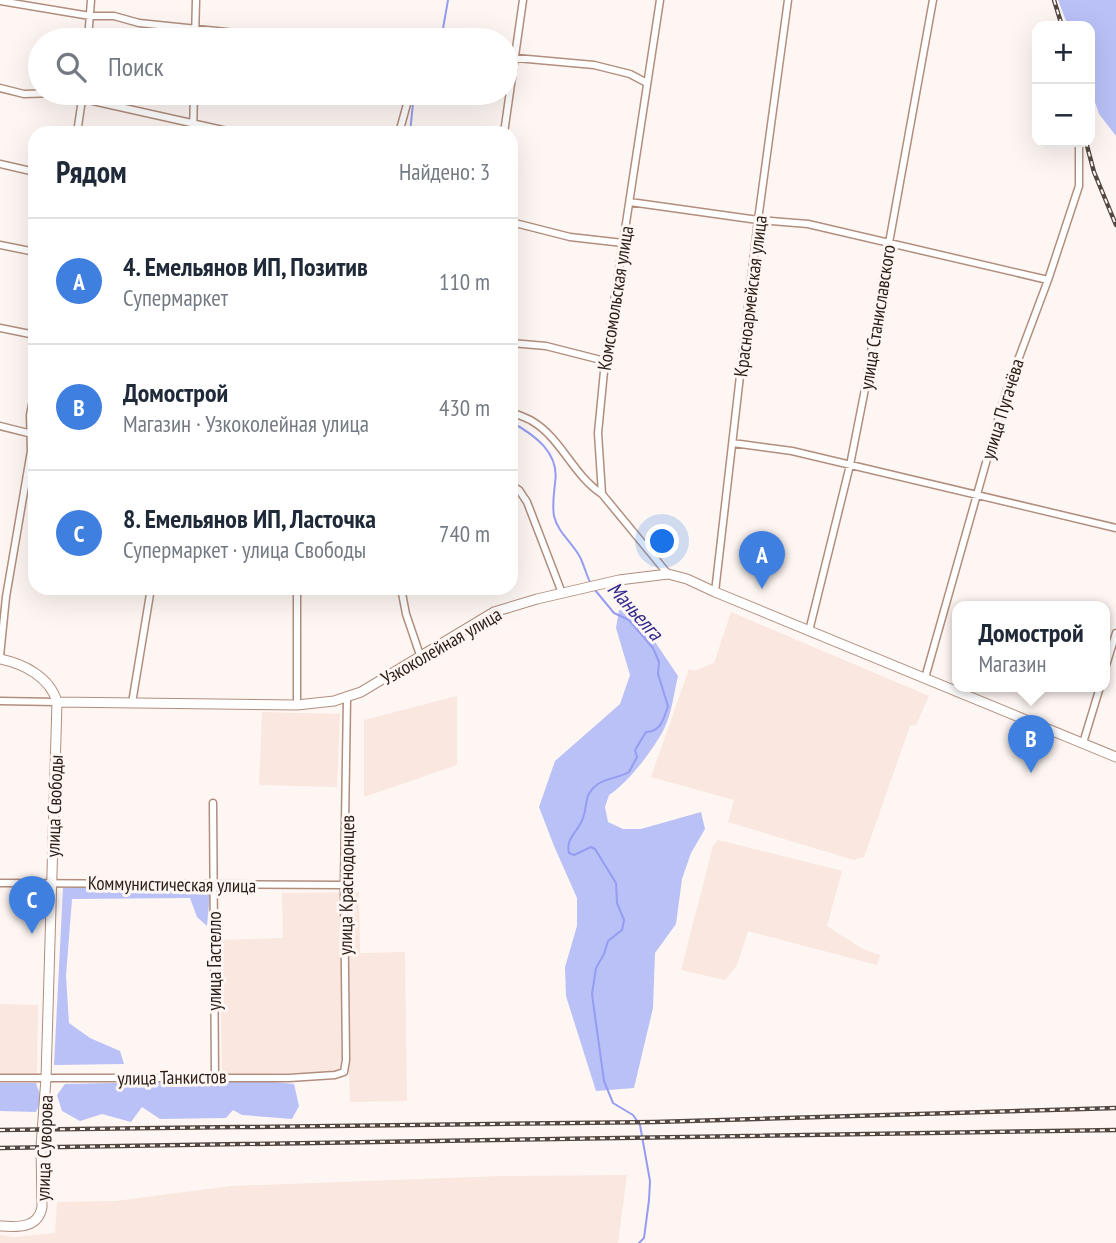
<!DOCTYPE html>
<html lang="ru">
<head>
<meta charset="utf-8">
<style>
  :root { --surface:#fff; --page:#f2f2f3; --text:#1f2937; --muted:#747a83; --line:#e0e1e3; --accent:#b45309 }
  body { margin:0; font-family:"PT Sans Narrow",sans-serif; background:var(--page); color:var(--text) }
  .controls { position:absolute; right:21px; top:21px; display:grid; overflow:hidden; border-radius:14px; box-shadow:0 7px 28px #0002 }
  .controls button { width:63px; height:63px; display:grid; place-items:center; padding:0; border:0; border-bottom:2px solid var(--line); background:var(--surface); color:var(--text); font:35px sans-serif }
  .you { position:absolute; left:663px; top:542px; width:24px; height:24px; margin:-18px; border:5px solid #fff; border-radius:50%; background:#1a73e8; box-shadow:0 0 0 10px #1a73e833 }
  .badge { display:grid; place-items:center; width:46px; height:46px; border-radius:50%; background:var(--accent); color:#fff; font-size:23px; font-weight:700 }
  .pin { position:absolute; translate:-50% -58px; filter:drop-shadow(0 2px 4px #0008) }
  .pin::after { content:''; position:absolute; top:37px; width:24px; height:21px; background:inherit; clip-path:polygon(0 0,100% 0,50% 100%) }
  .popup { position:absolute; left:952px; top:601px; width:158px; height:91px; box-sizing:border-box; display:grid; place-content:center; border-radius:14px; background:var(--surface); filter:drop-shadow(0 2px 5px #0005); font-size:23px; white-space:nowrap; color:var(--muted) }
  .popup b { font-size:26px; color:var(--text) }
  .popup::after { content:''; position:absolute; left:50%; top:100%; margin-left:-14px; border:14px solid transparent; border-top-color:var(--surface) }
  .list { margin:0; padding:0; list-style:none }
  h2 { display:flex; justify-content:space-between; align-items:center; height:91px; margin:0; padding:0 28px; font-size:30px }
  h2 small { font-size:23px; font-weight:400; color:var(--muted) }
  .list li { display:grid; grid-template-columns:46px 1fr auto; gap:21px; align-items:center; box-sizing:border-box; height:126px; padding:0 28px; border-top:2px solid var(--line) }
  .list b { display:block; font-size:26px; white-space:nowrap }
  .list p { margin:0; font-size:23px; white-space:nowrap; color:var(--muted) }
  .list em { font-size:23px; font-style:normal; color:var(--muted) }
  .icon { flex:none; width:38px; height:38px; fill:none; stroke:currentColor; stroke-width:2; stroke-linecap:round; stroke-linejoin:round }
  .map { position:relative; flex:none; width:1116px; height:1243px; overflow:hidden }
  .search { position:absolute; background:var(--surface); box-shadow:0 7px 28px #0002; left:28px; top:28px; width:490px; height:77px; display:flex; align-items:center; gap:18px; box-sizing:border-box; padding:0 24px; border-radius:38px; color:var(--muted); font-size:26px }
  .panel { position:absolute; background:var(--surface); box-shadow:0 7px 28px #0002; left:28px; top:126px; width:490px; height:469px; border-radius:21px }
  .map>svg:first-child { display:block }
  .built { fill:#fae7df }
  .green { fill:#bac1f7 }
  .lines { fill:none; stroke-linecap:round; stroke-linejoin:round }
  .stream { stroke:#959cf1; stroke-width:2 }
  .street-casing { stroke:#b18e7e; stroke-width:9 }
  .secondary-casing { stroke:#b18e7e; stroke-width:11 }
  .street { stroke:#fff; stroke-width:6 }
  .secondary { stroke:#fff; stroke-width:9 }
  .rail-casing { stroke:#534741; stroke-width:4.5 }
  .rail { stroke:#fef6f2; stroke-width:2; stroke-dasharray:5; stroke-linecap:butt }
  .labels { text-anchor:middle; stroke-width:6; stroke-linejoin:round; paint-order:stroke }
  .street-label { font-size:19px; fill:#2a1d16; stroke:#fef6f2 }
  .water-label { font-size:21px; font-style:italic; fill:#332b8c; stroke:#fef6f2 }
</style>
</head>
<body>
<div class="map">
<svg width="1116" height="1243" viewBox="0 0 1116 1243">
  <rect width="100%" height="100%" fill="#fef6f2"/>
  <!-- built -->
  <path class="built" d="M 731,612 L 929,696 L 916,725 L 910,726 L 864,857 L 854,860 L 728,822 L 734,800 L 651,777 L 689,669 L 694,671 L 714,663 Z
    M 457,696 L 457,765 L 364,797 L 364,720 Z
    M 262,712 L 340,714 L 337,787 L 259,785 Z
    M 718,840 L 842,871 L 827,926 L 863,949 L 880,955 L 877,965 L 748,931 L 737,965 L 725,980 L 681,970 L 713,846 Z
    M 359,892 L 360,953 L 405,952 L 407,1101 L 350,1102 L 349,1072 L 222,1074 L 220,940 L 283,938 L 282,893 Z
    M 0,1004 L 38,1005 L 37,1076 L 0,1075 Z
    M 627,1175 L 618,1243 L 0,1243 L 0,1235 L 14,1237 L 55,1233 L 57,1202 L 115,1201 L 231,1186 L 501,1176 Z"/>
  <!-- green -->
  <path class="green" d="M 1058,0 L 1116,0 L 1116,136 L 1099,114 L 1090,87 L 1090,26 L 1068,26 Z
    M 619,610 L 635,612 L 678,676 C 674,692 672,713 664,729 C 654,749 627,784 609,795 L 605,807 L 608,822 L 623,829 L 641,829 L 701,812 L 705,829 L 691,853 L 682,879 L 676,924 L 655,953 L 653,1008 L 634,1088 L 596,1091 L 566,996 L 565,967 L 577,926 L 577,898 L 554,846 L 539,807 L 555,761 L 620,704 L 630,675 L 616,628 Z
    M 63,888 L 198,888 L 210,894 L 207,926 L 197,917 L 190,898 L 72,899 L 66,976 L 69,1023 L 90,1038 L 120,1051 L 124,1064 L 54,1065 Z
    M 253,1080 L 294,1084 L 299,1106 L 292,1119 L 242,1115 L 233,1110 L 226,1118 L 160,1119 L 142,1107 L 131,1122 L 102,1114 L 80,1121 L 62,1111 L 57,1095 L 65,1084 Z
    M 0,1083 L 36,1083 L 42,1100 L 36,1112 L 0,1111 Z"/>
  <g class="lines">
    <!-- stream -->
    <path class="stream" d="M 441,40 L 448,0
      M 410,133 L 414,93
      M 511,422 C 535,435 560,453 555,483 C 554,495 552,504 554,516 C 558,533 572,542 580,557 C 584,565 586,574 590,582
      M 595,590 L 614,613 L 629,620 L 653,648 L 659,662 L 658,674 L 668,706 C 664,718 661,732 646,732 L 635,750 L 637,757 L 629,772 C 619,778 607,778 598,784 C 583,795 588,805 583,818 C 579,831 565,838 569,853 L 574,855 L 591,847 L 595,849 L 616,883 L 617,903 L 624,920 L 622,930 L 608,941 L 604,954 L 596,968 L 592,994 L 604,1081 L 613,1103 L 633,1115 L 640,1125 L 650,1181 L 649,1200 L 644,1238 L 639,1243"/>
    <!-- street casing -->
    <g class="street-casing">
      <path id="street" d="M 660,0 L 605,361 L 598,433 L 602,494 L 668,574
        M 0,1 L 90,16 L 114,16 L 139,23 L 304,40
        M 88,40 L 91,0
        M 195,40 L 196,0
        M 345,40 L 373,36 L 393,40
        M 506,57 L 594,65 L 630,74 L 647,83
        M 0,88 L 24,94 L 57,93 L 236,133
        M 77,133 L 83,93
        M 193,133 L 194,93
        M 399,133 L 407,104 L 407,93
        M 504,133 L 523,0
        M 0,164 L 35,172
        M 630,202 L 758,220 L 808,224 L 1048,280
        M 511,222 L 570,237 L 623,243
        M 0,245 L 35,252
        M 0,328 L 35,335
        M 511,343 L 546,346 L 605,361
        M 511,412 C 518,415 525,417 532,421 C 561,438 573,475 602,494
        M 0,426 L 32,434
        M 733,443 L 792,451 L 1116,528
        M 511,485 L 519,490 L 527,502 L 562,593
        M 297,588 L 297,705
        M 401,588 L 406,614 L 421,658
        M 715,592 L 758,220 L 788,0
        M 809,631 L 850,465 L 865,389 L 889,243 L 933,0
        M 0,656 L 6,597 L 31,451 L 30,415 L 35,389
        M 1104,672 L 1116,633
        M 925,678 L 1006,392 L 1048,280 L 1079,186 L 1079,142
        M 0,701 L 57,702
        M 132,703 L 151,588
        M 1083,743 L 1100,687
        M 213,803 L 215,1077
        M 0,883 L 344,885
        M 0,1078 L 289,1078 L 335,1075 L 344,1072 L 346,1060 L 344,885 L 347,698"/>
    </g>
    <!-- secondary casing -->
    <g class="secondary-casing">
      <path id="secondary" d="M 0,659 C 24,664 50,677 57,702 L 46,1078 L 41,1147 L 42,1207 C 38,1229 17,1227 0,1226
        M 57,702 L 297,705 L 334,701 L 361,692 L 494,612 L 537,599 L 619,580 L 668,574 L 687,579 L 715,592 L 1116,757"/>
    </g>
    <!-- street -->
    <use href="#street" class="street"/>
    <!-- secondary -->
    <use href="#secondary" class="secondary"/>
    <!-- rail casing -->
    <g class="rail-casing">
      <path id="rail" d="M 1054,0 L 1062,26
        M 1086,142 L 1094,172 L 1116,225
        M 0,1130 L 655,1122 L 1116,1108
        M 0,1148 L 1116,1130"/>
    </g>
    <!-- rail -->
    <use href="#rail" class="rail"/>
  </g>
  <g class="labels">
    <!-- street labels -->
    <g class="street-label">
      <text transform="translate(750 296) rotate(-83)" y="7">Красноармейская улица</text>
      <text transform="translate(615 298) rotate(-81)" y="7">Комсомольская улица</text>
      <text transform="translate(877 317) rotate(-81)" y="7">улица Станиславского</text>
      <text transform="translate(1002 409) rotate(-73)" y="7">улица Пугачёва</text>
      <text transform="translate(441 646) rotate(-30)" y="7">Узкоколейная улица</text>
      <text transform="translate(54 806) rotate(-88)" y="7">улица Свободы</text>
      <text transform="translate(172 884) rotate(1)" y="7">Коммунистическая улица</text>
      <text transform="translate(346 885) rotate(-89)" y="7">улица Краснодонцев</text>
      <text transform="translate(214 961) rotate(-90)" y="7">улица Гастелло</text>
      <text transform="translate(172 1077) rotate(-1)" y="7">улица Танкистов</text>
      <text transform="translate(44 1148) rotate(-88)" y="7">улица Суворова</text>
    </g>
    <!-- water labels -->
    <g class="water-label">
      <text transform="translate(635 611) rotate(48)" y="7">Маньелга</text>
    </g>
  </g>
</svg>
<div class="controls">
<button>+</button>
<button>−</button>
</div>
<div class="you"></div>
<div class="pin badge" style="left:762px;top:589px;background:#3f7fe0">A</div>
<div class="pin badge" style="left:1031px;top:773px;background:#3f7fe0">B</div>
<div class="popup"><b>Домострой</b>Магазин</div>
<div class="pin badge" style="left:32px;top:934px;background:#3f7fe0">C</div>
<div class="search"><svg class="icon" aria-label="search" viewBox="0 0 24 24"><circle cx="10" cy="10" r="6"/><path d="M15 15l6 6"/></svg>Поиск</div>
<section class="panel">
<h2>Рядом<small>Найдено: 3</small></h2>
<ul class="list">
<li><span class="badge" style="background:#3f7fe0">A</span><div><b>4. Емельянов ИП, Позитив</b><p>Супермаркет</p></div><em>110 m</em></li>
<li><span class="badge" style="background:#3f7fe0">B</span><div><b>Домострой</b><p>Магазин · Узкоколейная улица</p></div><em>430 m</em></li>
<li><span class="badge" style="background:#3f7fe0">C</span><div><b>8. Емельянов ИП, Ласточка</b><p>Супермаркет · улица Свободы</p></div><em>740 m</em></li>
</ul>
</section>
</div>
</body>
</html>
